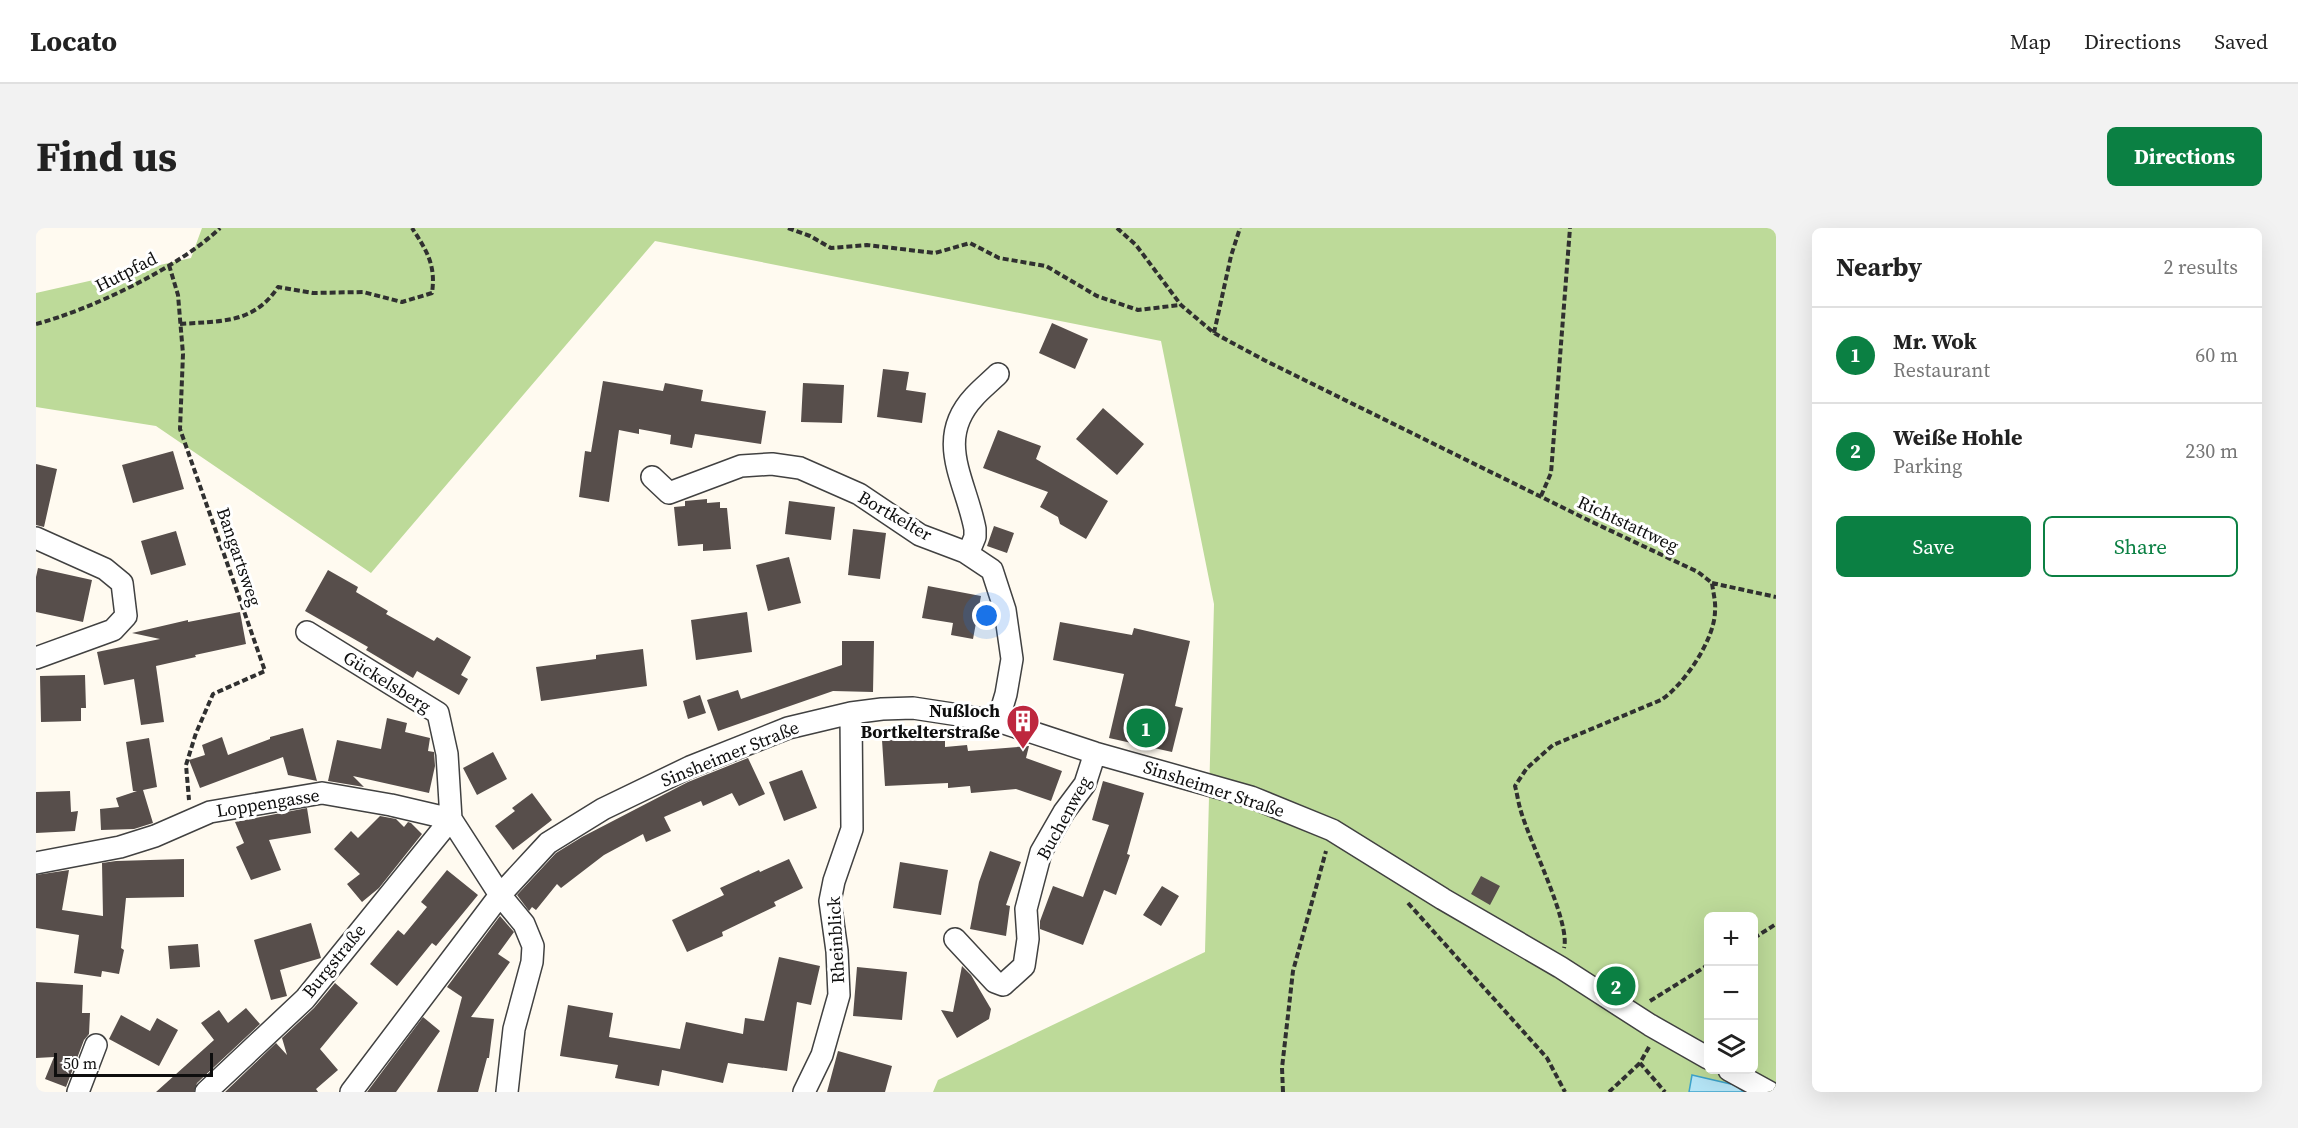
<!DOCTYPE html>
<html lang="en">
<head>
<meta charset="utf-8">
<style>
  :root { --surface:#fff; --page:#f2f2f2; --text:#222; --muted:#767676; --line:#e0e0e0; --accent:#0b8043 }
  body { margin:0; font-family:"Source Serif 4",serif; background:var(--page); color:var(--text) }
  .controls { position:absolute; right:18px; bottom:18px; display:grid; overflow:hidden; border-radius:9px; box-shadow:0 6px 24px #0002 }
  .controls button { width:54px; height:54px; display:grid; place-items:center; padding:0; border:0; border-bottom:2px solid var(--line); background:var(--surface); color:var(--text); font:30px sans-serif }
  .scale { position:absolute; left:18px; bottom:15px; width:159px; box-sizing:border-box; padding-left:6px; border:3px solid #0e0e0e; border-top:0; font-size:16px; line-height:21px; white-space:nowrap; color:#0e0e0e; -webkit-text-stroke:4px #fff; paint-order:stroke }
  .you { position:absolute; left:951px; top:388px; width:21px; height:21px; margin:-15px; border:4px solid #fff; border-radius:50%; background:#1a73e8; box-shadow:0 0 0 9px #1a73e833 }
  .badge { display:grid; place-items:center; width:39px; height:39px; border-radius:50%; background:var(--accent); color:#fff; font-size:20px; font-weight:700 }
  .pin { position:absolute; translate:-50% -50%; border:3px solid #fff; box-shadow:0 2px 6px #0006 }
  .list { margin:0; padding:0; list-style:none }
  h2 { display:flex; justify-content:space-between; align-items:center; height:78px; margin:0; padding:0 24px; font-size:26px }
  h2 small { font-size:20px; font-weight:400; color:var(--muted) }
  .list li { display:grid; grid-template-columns:39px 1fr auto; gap:18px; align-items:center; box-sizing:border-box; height:96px; padding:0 24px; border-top:2px solid var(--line) }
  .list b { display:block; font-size:22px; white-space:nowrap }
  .list p { margin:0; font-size:20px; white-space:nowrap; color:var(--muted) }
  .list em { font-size:20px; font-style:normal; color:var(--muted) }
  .actions { display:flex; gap:12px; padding:18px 24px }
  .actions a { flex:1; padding:14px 0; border:2px solid var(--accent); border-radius:9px; text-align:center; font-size:21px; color:var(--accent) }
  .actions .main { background:var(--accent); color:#fff }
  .icon { flex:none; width:33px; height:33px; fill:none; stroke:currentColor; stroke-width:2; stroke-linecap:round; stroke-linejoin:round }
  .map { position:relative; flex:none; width:1740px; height:864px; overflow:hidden; border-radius:9px }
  header { display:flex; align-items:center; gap:36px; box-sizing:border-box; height:84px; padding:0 30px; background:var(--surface); border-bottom:2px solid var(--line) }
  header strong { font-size:28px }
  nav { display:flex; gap:33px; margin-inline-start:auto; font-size:21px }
  .intro { display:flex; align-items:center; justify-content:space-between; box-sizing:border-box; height:144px; padding:0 36px }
  h1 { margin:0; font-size:42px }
  .button { padding:15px 27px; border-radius:9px; background:var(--accent); color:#fff; font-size:21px; font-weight:700 }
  main { display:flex; gap:36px; padding:0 36px }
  aside { flex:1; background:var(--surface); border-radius:9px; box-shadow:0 6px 24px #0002 }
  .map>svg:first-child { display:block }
  .forest { fill:#bdda99; fill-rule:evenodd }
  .water { fill:#b5e5f6; stroke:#3da3cc; stroke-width:1.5 }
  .building { fill:#574e4b }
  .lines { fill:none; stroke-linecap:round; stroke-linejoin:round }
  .minor-casing { stroke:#414141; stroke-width:24 }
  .path { stroke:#303030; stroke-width:4; stroke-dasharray:6 3; stroke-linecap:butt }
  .minor { stroke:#fff; stroke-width:21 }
  .labels { text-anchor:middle; stroke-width:6; stroke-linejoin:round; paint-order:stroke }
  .street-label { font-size:18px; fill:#0e0e0e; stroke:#fff }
  .poi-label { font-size:18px; font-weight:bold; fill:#0e0e0e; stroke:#fff; text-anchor:end }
</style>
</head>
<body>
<header>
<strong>Locato</strong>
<nav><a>Map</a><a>Directions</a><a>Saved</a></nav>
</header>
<div class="intro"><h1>Find us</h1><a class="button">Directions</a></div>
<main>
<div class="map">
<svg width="1740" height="864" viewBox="0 0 1740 864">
  <rect width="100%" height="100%" fill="#fffaf0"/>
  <!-- forest -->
  <path class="forest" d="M 166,0 L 1740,0 L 1740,864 L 897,864 L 902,852 L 1169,724 L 1178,376 L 1125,113 L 619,13 L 335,345 L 120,198 L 0,179 L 0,65 L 155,30 ZM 1672,688 L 1718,688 L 1718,842 L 1672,842 Z"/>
  <!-- water -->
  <path class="water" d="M 1656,847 L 1699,857 L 1708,864 L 1653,864 Z"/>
  <!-- building -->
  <path class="building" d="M 1016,95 L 1052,111 L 1039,141 L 1003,125 Z
    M 847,141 L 873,144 L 870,162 L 890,165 L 886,195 L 841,189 Z
    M 567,153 L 627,163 L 629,155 L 667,162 L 665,173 L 730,183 L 725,216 L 659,206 L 656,220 L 634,216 L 635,207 L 603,201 L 603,206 L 583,202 L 573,274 L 543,269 L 549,223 L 555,224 Z
    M 767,155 L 808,157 L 806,195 L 765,194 Z
    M 1067,180 L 1108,216 L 1081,247 L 1040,211 Z
    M 962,202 L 1005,218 L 1000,231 L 1072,273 L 1050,311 L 1024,296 L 1022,289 L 1004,279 L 1012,264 L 947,240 Z
    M 137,223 L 148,261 L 97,275 L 86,237 Z
    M 0,236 L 21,241 L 8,299 L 0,297 Z
    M 671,271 L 671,275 L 684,274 L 684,280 L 691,280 L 695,321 L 667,323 L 667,316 L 642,318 L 638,279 L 649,278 L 649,273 Z
    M 753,273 L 799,279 L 795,312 L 749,306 Z
    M 958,298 L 978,305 L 971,325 L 951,318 Z
    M 817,301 L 850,305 L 844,351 L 812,347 Z
    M 140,303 L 150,337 L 115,347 L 105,313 Z
    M 753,329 L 765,375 L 732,383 L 720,337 Z
    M 2,340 L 56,352 L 47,394 L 0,384 L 0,349 Z
    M 292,342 L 322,359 L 320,364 L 352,383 L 350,386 L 398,413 L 401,409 L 435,429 L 425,447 L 432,451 L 423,467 L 381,443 L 377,450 L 330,422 L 332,419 L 269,383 Z
    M 892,358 L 945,368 L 937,411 L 915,407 L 917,395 L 886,390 Z
    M 204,384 L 210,416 L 159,427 L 160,429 L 120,438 L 128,494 L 105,497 L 98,451 L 68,457 L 61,424 L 124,411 L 96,405 L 152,392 L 152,394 Z
    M 711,384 L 716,424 L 660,432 L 655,392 Z
    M 1024,394 L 1096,407 L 1098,400 L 1154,413 L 1139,478 L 1147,480 L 1136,524 L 1073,510 L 1088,446 L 1017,432 Z
    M 806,413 L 838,413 L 837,464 L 797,463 L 682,503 L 671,472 L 702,462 L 705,471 L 806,437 Z
    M 607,421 L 611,458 L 505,473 L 500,439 L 560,431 L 560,427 Z
    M 49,447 L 50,480 L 45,480 L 45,493 L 5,494 L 4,448 Z
    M 664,467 L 670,485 L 652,491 L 647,473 Z
    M 351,490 L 371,495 L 369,504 L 394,510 L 392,523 L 398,524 L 399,538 L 393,565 L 317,548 L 328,559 L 292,553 L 301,512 L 345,521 Z
    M 267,500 L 281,553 L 252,547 L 247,529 L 164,560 L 153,532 L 169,527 L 166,517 L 186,509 L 192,527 L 234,511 L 234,509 Z
    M 890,509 L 890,513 L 909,512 L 909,519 L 931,517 L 932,523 L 993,518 L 990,530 L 1026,543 L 1015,573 L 980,561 L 935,565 L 934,558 L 912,560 L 912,555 L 849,558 L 846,512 Z
    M 113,510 L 121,559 L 107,562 L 117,595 L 98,601 L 65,602 L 64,581 L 83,579 L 80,570 L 101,563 L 97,563 L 90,514 Z
    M 457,524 L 471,551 L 441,567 L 427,540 Z
    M 712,530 L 729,566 L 703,578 L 696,565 L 667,578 L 665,573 L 628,589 L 635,603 L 610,614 L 607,606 L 568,627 L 525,660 L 521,656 L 500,682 L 496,679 L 493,683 L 481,667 L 520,625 L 546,609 L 652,554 Z
    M 766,542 L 781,580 L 748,593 L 733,554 Z
    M 1067,553 L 1108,565 L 1091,626 L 1094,627 L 1080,667 L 1068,662 L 1047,717 L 1004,701 L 1004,693 L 1017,658 L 1047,669 L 1073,597 L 1056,592 Z
    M 34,563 L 35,584 L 42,583 L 39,603 L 0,605 L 0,564 Z
    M 496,565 L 516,592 L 477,622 L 459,598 L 479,583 L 476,580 Z
    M 271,580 L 275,605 L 233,612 L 245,642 L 215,652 L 200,619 L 208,615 L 199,594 Z
    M 344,588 L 360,591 L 368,599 L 372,594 L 375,595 L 386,606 L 343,660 L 326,674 L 311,656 L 324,646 L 298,621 L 315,603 L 322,610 Z
    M 954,623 L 985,634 L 970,677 L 974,678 L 970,708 L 934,701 L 943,654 Z
    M 148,631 L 148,669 L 90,670 L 85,720 L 88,722 L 83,746 L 66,743 L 65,749 L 38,745 L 43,707 L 0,700 L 0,647 L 33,642 L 26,682 L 67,688 L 66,635 L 80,633 Z
    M 753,631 L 767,660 L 738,674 L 740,678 L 686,704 L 687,708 L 651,724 L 636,692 L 688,667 L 684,660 L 723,642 L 724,644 Z
    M 864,634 L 912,642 L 905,687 L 857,680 Z
    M 411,642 L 442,667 L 400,718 L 396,715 L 361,758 L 334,736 L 362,702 L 368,707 L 391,679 L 385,674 Z
    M 1445,648 L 1464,658 L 1454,677 L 1435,666 Z
    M 1126,658 L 1143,668 L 1125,698 L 1107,687 Z
    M 464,688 L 478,704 L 462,726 L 474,734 L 435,789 L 458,791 L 453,830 L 451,830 L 442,864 L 401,864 L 426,769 L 411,759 Z
    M 275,695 L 285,730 L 244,742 L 251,768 L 235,772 L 218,712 Z
    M 162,716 L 164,739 L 134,741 L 132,718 Z
    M 743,729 L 784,738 L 775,777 L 761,774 L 751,843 L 692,835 L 687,855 L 626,842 L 623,858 L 579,850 L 582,837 L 524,828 L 532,777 L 577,785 L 573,809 L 644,821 L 650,794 L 707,806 L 709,790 L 728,793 Z
    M 926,738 L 935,747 L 955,781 L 953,791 L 921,810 L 905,782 L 917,784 Z
    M 821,739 L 871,744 L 866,792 L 817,788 Z
    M 0,754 L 47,757 L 46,785 L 54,785 L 53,806 L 48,812 L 30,859 L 9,851 L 18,829 L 0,830 Z
    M 299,755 L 322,775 L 284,821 L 302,842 L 280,861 L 282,864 L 189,864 L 240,815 L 251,827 L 246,810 L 278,780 Z
    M 210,780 L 224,796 L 161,855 L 158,864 L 120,864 L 178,812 L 165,795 L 183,782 L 192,795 Z
    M 85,787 L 114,803 L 121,790 L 142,802 L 123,838 L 73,811 Z
    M 387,789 L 404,803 L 360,864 L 331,864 Z
    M 802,823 L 856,838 L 849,864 L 791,864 Z"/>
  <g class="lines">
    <!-- minor casing -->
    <g class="minor-casing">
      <path id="minor" d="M 616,249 L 633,265 L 705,238 L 736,236 L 764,240 L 823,266 L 884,307 L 929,324 L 956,342 L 969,382 L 976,431 L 970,466 L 962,493
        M 0,310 L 69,341 L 86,355 L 90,388 L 77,402 L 0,430
        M 932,326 L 939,309 L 939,301 C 930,253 898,212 938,169 C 945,161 954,154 962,146
        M 271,404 L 402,485 L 411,526 L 415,591
        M 0,635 L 84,619 L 119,608 L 174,584 L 286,565 L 355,577 L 415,591 L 464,667 L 488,696 L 497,718 L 496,734 L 478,801 L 471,864
        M 919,711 L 959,754 L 967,757 L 988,738 L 992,711 L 990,681 L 1005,624 L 1028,584 L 1049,556 L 1059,525
        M 1693,842 L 1733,864
        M 42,864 L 60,817
        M 170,864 L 269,771 L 415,591
        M 315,864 L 464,667 L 512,615 L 567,581 L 654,539 L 752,500 L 815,485 L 846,481 L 877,480 L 962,493 L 1059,525 L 1215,569 L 1296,602 L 1407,671 L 1524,739 L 1614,797 L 1672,830
        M 768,864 L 786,827 L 803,767 L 801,723 L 794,673 L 798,653 L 816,601 L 815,485"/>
    </g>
    <!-- path -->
    <path class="path" d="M 752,0 L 774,8 L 795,20 L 831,17 L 899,25 L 934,15 L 963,30 L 1010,38 L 1061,68 L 1102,82 L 1144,77
      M 1081,0 L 1100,17 L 1145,77 L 1178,105 L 1228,132 L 1552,292 L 1662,344 L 1676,355 C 1677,364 1680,374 1679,383 C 1679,411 1648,457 1625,472 L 1517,517 L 1491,540 L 1479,558 C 1481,565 1482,573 1484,580 C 1492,611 1535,695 1528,720
      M 133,37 L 142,67 L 147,126 L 144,201 L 229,443 L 177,466 L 160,505 L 150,537 L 153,572
      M 0,96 C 54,82 144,39 184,0
      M 144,96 C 184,93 218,96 242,59 L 277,65 L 327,64 L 366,74 L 396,65 C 400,37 391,23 376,0
      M 1178,105 L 1195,28 L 1204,0
      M 1505,268 L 1515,245 L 1534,0
      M 1676,355 L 1740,369
      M 1372,675 L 1511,830 L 1529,864
      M 1718,710 L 1740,696
      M 1614,773 L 1672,737
      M 1613,819 L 1604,835 L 1629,864
      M 1247,864 L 1246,840 L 1257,743 L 1290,623
      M 1573,864 L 1604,835"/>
    <!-- minor -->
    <use href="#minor" class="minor"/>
  </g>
  <!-- icons -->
  <defs>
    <g id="building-pin" transform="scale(1.725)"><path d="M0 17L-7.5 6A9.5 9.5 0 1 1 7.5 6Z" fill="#be273e" stroke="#fff"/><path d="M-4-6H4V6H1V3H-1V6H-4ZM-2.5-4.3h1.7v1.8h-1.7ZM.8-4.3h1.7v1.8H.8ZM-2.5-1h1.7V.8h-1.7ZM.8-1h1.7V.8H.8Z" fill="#fff"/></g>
  </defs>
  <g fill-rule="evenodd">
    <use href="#building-pin" x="987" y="493"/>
  </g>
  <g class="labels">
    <!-- street labels -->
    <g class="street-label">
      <text transform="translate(90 44) rotate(-27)" y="6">Hutpfad</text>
      <text transform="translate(859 288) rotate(30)" y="6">Bortkelter</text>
      <text transform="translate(1592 296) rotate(25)" y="6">Richtstattweg</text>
      <text transform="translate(203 329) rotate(71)" y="6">Bangartsweg</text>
      <text transform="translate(351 454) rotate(32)" y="6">Gückelsberg</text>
      <text transform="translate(694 526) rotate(-22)" y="6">Sinsheimer Straße</text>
      <text transform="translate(1178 561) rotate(18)" y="6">Sinsheimer Straße</text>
      <text transform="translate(232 575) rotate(-9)" y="6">Loppengasse</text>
      <text transform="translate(1028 590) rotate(-61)" y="6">Buchenweg</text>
      <text transform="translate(800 712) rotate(-93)" y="6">Rheinblick</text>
      <text transform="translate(298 733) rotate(-51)" y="6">Burgstraße</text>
    </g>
    <!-- poi labels -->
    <g class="poi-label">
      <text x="964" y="489">Nußloch<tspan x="964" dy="21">Bortkelterstraße</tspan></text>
    </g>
  </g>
</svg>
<div class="controls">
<button>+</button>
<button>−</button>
<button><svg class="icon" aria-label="layers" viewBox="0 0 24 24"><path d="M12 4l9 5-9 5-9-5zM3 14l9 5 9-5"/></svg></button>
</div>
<div class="scale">50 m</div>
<div class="you"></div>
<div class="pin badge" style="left:1110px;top:500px">1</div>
<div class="pin badge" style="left:1580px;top:758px">2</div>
</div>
<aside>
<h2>Nearby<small>2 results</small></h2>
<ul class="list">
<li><span class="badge">1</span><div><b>Mr. Wok</b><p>Restaurant</p></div><em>60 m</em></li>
<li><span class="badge">2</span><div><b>Weiße Hohle</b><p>Parking</p></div><em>230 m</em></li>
</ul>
<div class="actions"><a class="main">Save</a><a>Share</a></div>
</aside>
</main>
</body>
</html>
